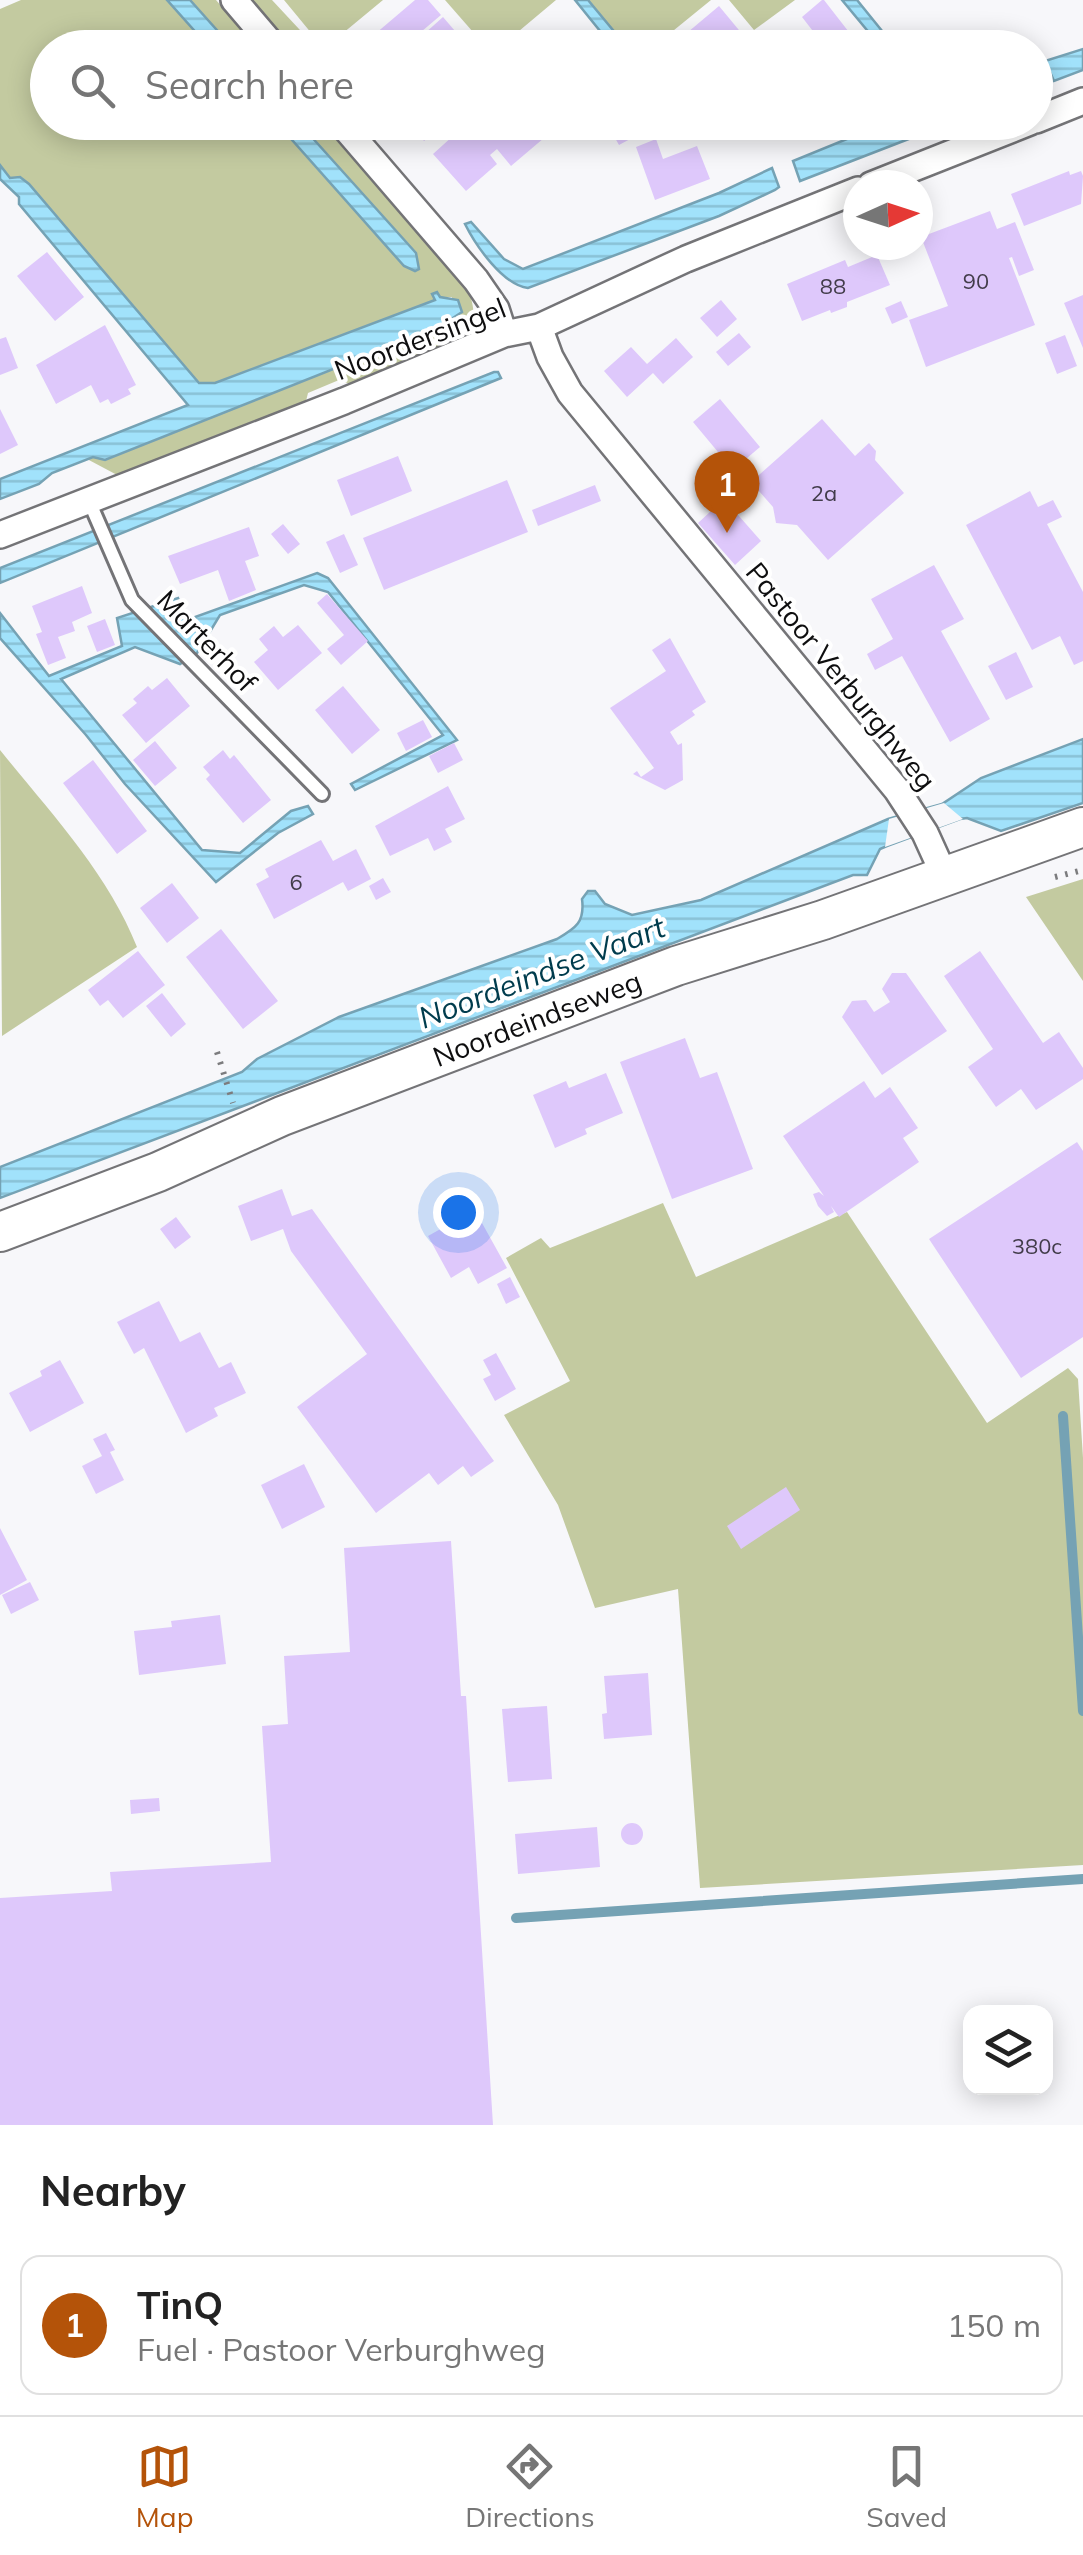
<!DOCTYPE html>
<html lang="en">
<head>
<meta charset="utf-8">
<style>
  :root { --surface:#fff; --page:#f6f6f6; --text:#222; --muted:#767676; --line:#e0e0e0; --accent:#b45309 }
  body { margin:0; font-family:Mulish,sans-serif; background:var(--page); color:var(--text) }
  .controls { position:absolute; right:30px; bottom:30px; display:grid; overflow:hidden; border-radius:20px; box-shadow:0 5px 25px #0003 }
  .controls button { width:90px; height:90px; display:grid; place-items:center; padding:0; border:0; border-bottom:2px solid var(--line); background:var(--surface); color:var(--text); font:50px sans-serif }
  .compass { position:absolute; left:843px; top:170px; width:90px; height:90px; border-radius:50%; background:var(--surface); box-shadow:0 5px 25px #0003; rotate:87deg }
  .you { position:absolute; left:458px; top:1212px; width:35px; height:35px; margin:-25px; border:8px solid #fff; border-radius:50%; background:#1a73e8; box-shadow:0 0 0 15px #1a73e833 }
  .badge { display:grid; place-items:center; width:65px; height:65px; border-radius:50%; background:var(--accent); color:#fff; font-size:32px; font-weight:700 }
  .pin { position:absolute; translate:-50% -82px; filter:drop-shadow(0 2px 5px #0008) }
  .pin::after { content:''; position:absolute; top:52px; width:35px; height:30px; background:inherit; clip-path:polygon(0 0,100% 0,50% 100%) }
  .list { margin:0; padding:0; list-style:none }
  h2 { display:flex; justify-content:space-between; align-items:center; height:130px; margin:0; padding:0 40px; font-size:42px }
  h2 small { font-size:32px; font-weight:400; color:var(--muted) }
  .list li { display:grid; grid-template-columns:65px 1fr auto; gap:30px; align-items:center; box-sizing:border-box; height:140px; margin:0 20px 20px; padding:0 20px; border:2px solid var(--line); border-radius:20px }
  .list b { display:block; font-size:38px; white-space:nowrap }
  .list p { margin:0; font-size:32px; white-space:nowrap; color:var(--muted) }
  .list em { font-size:32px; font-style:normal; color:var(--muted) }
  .icon { flex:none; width:55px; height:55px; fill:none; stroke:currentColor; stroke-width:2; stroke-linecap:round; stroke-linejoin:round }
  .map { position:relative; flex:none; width:1083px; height:2125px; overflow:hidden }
  .search { position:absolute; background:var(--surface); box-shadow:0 5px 25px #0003; left:30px; right:30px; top:30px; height:110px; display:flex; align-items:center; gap:25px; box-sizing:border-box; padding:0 35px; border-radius:55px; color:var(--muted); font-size:38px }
  .sheet { height:290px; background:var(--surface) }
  nav { display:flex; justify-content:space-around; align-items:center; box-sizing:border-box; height:140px; border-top:2px solid var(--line); background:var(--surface); font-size:28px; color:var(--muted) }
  nav a { display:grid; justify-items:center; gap:5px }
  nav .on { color:var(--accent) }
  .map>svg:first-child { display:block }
  .green { fill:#c3caa0 }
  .water { fill:url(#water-rules); stroke:#75a2b4; stroke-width:2.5 }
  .pier { fill:#f7f7fa }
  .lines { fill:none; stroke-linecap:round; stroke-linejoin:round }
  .stream { stroke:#75a2b4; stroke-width:10 }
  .building { fill:#dec8fb }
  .lane-casing { stroke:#747477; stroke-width:18 }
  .street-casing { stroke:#747477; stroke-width:30 }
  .secondary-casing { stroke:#747477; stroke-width:42 }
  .path { stroke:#7c7c7e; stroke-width:6; stroke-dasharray:2.5 8; stroke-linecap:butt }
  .lane { stroke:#fff; stroke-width:12 }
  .street { stroke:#fff; stroke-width:25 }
  .secondary { stroke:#fff; stroke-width:38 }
  .labels { text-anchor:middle; stroke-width:8; stroke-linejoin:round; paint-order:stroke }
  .number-label { font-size:22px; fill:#423c4a }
  .street-label { font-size:28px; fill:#0e0e0f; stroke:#fff }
  .water-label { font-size:30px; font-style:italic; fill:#003c4d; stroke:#fff }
</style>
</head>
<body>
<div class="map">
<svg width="1083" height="2125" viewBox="0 0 1083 2125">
  <defs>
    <pattern id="water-rules" width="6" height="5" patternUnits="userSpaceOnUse" patternTransform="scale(2.5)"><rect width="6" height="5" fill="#a1e2fb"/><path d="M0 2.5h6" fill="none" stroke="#89c1d6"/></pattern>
  </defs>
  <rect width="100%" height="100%" fill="#f7f7fa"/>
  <!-- green -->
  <path class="green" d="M 21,0 L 167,0 L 209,47 L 48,48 L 48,122 L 277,123 L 404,266 L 415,271 L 415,253 L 299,123 L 321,123 L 468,288 C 475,310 478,324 460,340 L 353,385 L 339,380 L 308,393 L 305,405 L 119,476 L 87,459 L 94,456 L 105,460 L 439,327 L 454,319 L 452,297 C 437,297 429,304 416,309 C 348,334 280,361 212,385 L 199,383 L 29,184 L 10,178 L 0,165 L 0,9 Z
    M 190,0 L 216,0 L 257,47 L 232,47 Z
    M 249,0 L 272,0 L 313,44 L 317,40 L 284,0 L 383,0 L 325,48 L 295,47 Z
    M 445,0 L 556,0 L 500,47 L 487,48 Z
    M 588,0 L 711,0 L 652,48 L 627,47 Z
    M 729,0 L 795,0 L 754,30 Z
    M 0,750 C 49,811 108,873 137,947 L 2,1036 Z
    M 1083,879 L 1083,981 L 1026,897 Z
    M 663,1203 L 696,1277 L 847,1212 L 987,1423 L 1068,1368 L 1078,1379 L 1083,1458 L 1083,1865 L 700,1888 L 678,1589 L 595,1608 L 558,1505 L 504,1415 L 570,1381 L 506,1258 L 541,1238 L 550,1248 Z"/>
  <!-- water -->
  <path class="water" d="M 167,0 L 190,0 L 232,47 L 209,47 Z
    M 575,0 L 588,0 L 627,47 L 613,47 Z
    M 842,0 L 857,0 L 895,47 L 881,47 Z
    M 1083,49 L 1083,70 L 1054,81 L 1045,61 Z
    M 277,123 L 299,123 L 416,253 L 419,269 L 415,271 L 404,266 Z
    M 886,123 L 950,123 L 800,181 L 793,161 Z
    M 0,165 L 10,178 L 20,177 L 29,184 L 199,383 L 215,383 L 435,300 L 432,294 L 437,292 L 440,297 L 458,300 L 462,312 L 439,327 L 105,460 L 93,457 L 52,473 L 39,484 L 0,499 L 0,479 L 188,405 L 19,204 L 19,197 L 0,179 Z
    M 772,168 L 779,187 L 775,190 L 719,216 L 528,288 C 503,285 476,246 465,224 L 471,222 L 504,259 L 523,269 L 719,193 Z
    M 494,372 L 498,372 L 501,378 L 0,583 L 0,568 Z
    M 317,573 L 328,578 L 457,740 L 355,790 L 351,784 L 443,735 L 328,592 L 304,585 L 220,615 L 197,653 L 180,664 L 135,647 L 61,679 L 202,850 L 240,853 L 291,811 L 308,806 L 313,814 L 278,833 L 216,882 L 125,784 L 86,735 L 0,638 L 0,613 L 49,676 L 122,646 L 117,618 L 178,598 L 187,620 Z
    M 1083,739 L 1083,803 L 1001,831 L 967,818 L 960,819 L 887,846 L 880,849 L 867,875 L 853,875 L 0,1198 L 0,1167 L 242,1072 L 257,1059 L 339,1017 L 557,939 C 576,928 585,922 582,899 L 588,891 L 595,891 L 605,904 L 632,915 L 701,900 L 888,819 L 942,804 L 981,778 Z"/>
  <!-- pier -->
  <path class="pier" d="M 944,803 L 963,819 L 885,847 L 889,819 Z"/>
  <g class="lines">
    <!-- stream -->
    <path class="stream" d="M 1063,1416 L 1083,1711
      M 516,1918 L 1083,1879"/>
  </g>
  <!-- building -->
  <path class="building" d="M 415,0 L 428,0 L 441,15 L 402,48 L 374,48 L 368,40 Z
    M 822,0 L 824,0 L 859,45 L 826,48 L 802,17 Z
    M 719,6 L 748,41 L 740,48 L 669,48 Z
    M 443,17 L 467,45 L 464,48 L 429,45 L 432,43 L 424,34 Z
    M 783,32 L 795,48 L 763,48 Z
    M 409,122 L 447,122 L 424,141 Z
    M 484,122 L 531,122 L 544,138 L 511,166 L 497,149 L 490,155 L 497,164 L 466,191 L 433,154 L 464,126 L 472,135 Z
    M 606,122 L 640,122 L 645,131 L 619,145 Z
    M 656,139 L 663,159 L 697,146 L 710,179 L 655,200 L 636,147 Z
    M 1069,171 L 1070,175 L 1081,171 L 1083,176 L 1081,204 L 1024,226 L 1011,194 Z
    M 990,211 L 997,229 L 1015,222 L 1034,270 L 1019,276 L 1012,257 L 1009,258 L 1035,325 L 926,367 L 909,320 L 948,306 L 921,237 Z
    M 47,252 L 84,297 L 55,321 L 17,276 Z
    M 877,255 L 890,285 L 847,302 L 847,307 L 831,313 L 830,310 L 802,321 L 787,284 L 845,260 L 848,267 Z
    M 1083,295 L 1083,348 L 1064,303 Z
    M 721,300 L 737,319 L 717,337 L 700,318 Z
    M 901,301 L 908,317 L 892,324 L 885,308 Z
    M 105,325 L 136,385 L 128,389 L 131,394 L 111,404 L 108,399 L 100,403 L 91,385 L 56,404 L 36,365 Z
    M 739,333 L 751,347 L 728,366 L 716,352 Z
    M 1065,335 L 1077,366 L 1057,374 L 1045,343 Z
    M 6,337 L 18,368 L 0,375 L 0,339 Z
    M 676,338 L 693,357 L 663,384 L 653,373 L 627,397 L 604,371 L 631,347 L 647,364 Z
    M 720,399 L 760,447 L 733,470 L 693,422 Z
    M 0,409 L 18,445 L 0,454 Z
    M 822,419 L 855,456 L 869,443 L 876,451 L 875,460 L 904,493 L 828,560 L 797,525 L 776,523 L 773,507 L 751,482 Z
    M 398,456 L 412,491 L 351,516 L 337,480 Z
    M 507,480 L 528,532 L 384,590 L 363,538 Z
    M 595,485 L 601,501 L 538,526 L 532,510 Z
    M 1030,491 L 1038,507 L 1053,500 L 1062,517 L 1047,524 L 1083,592 L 1083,661 L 1074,665 L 1060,636 L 1032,650 L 966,525 Z
    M 724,499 L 761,541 L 735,565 L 698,523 Z
    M 283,524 L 300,544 L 288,554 L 271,534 Z
    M 249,527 L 259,556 L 245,561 L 256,590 L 229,601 L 218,570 L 180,584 L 168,556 Z
    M 344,534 L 358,565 L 340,573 L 326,542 Z
    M 934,565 L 964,619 L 941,631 L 990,719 L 950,742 L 902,656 L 875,670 L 867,654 L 893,639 L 871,599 Z
    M 82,586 L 92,613 L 72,622 L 75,631 L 58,637 L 66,658 L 48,665 L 36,634 L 42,632 L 32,606 Z
    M 327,594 L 368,641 L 341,665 L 327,649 L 344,635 L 317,603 Z
    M 105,619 L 115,645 L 97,652 L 87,626 Z
    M 298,625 L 322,653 L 278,690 L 254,662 L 268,650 L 259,639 L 274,626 L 283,637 Z
    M 670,638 L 706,702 L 692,711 L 695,715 L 670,732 L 678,745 L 682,743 L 683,780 L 665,790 L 633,774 L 637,771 L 641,777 L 654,768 L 610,708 L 666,671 L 652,650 Z
    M 1016,652 L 1033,687 L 1006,700 L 988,666 Z
    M 167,678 L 190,706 L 146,743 L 122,715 L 137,703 L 133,699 L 148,686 L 152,690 Z
    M 343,686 L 380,730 L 352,754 L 315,710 Z
    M 423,720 L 432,737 L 406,751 L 397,733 Z
    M 155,741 L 177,768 L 155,786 L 133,760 Z
    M 454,743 L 463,760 L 438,773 L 429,756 Z
    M 223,750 L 230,759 L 234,755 L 271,800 L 243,823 L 206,779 L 210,775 L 203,767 Z
    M 93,760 L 147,831 L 117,854 L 63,783 Z
    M 448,786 L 465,819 L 445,829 L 452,842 L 434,851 L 428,838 L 390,856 L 375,826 Z
    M 321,840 L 333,861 L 356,849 L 371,879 L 348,891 L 343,882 L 274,919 L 256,884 L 269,877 L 265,869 Z
    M 383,878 L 391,892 L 376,900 L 369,886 Z
    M 172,883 L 199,918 L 167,943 L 140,908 Z
    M 221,929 L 278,1001 L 243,1029 L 186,957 Z
    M 138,951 L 165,985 L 123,1018 L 108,1000 L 100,1006 L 88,990 Z
    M 980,951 L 1043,1043 L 1059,1032 L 1083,1068 L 1083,1079 L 1036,1110 L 1021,1089 L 996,1107 L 968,1067 L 993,1049 L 944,976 Z
    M 892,973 L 906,973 L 947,1031 L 882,1075 L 842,1017 L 852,1001 L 866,1000 L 874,1012 L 890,1002 L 882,989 Z
    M 162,993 L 186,1024 L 171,1037 L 146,1006 Z
    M 685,1038 L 700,1078 L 717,1072 L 753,1169 L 672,1199 L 620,1062 Z
    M 606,1073 L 623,1113 L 585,1129 L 587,1134 L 555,1148 L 533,1095 L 566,1081 L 569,1088 Z
    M 864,1081 L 875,1098 L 890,1087 L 918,1128 L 903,1138 L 919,1162 L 839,1217 L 831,1206 L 834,1212 L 827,1216 L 818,1206 L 813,1194 L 819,1192 L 824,1196 L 783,1136 Z
    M 1077,1142 L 1083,1151 L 1083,1337 L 1021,1378 L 929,1239 Z
    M 282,1189 L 292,1216 L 312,1209 L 494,1461 L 471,1477 L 463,1466 L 438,1485 L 429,1473 L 376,1513 L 297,1407 L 367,1354 L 291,1251 L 283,1229 L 251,1241 L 238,1206 Z
    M 176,1217 L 191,1237 L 175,1249 L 160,1229 Z
    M 462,1217 L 470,1230 L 482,1223 L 507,1268 L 478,1284 L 469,1267 L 451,1278 L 428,1236 Z
    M 510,1277 L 520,1297 L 506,1304 L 497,1284 Z
    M 159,1301 L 180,1342 L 200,1332 L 219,1368 L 231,1362 L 246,1393 L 214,1408 L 218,1416 L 186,1433 L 144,1348 L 134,1354 L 117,1322 Z
    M 496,1353 L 516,1389 L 495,1401 L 483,1379 L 491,1375 L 483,1360 Z
    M 60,1360 L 84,1403 L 30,1432 L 9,1393 L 42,1376 L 40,1371 Z
    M 106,1433 L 115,1450 L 110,1452 L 124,1480 L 96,1494 L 82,1466 L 102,1456 L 93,1439 Z
    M 304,1464 L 325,1507 L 282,1529 L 261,1485 Z
    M 786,1487 L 800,1510 L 741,1549 L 727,1526 Z
    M 0,1528 L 27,1580 L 0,1595 Z
    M 451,1541 L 461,1696 L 466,1696 L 493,2125 L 0,2125 L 0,1898 L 112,1891 L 110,1872 L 271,1862 L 262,1726 L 288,1724 L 284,1656 L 350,1652 L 344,1548 Z
    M 30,1582 L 39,1600 L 11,1614 L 2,1595 Z
    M 220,1615 L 226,1664 L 139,1675 L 134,1631 L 172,1627 L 171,1621 Z
    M 648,1673 L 652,1735 L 604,1739 L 602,1714 L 607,1713 L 604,1676 Z
    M 547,1706 L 552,1779 L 508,1782 L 502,1709 Z
    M 159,1798 L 160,1811 L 131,1814 L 130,1800 Z
    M621 1834a11 11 0 1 1 22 0a11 11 0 1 1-22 0Z
    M 597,1827 L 600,1867 L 518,1874 L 515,1834 Z"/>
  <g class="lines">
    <!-- lane casing -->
    <g class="lane-casing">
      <path id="lane" d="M 89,501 L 132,600 L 322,794"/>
    </g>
    <!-- street casing -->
    <g class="street-casing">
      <path id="street" d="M 234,0 L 275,48
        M 1036,120 L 1083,101
        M 340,122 L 476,280 L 496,309 L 504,334
        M 871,185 L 1030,122
        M 539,327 L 550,357 L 570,393 L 897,790 L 925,833 L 945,877
        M 0,535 L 344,401 L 504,334 L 539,327 L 686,259 L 858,190"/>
    </g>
    <!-- secondary casing -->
    <g class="secondary-casing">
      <g id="secondary">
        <path id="s1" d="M 0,1232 L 158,1172 L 282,1116 L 676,966 L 823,920 L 1083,827"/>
      </g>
    </g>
    <!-- path -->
    <path class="path" d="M 1055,877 L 1083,870
      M 217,1052 L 233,1103"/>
    <!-- lane -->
    <use href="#lane" class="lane"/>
    <!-- street -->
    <use href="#street" class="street"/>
    <!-- secondary -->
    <use href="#secondary" class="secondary"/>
  </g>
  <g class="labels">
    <!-- number labels -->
    <g class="number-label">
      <text x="976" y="289">90</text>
      <text x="833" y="294">88</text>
      <text x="824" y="501">2a</text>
      <text x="296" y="890">6</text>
      <text x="1037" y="1254">380c</text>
    </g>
    <!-- street labels -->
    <g class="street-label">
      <text transform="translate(420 339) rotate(-21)" y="10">Noordersingel</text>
      <text transform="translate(207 641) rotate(46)" y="10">Marterhof</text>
      <text transform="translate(841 676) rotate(51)" y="10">Pastoor Verburghweg</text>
      <text dy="10" stroke="none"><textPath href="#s1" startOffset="578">Noordeindseweg</textPath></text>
    </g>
    <!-- water labels -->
    <g class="water-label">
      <text transform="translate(542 973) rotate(-21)" y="10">Noordeindse Vaart</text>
    </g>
  </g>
</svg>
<div class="controls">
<button><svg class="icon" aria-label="layers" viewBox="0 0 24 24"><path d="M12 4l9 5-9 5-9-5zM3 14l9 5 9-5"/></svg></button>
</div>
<svg class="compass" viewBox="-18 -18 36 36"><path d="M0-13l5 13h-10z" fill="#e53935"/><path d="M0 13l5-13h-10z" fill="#767676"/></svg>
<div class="you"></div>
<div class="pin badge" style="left:727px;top:533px">1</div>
<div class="search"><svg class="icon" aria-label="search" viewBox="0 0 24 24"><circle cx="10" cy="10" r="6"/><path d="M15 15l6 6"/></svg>Search here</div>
</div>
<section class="sheet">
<h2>Nearby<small></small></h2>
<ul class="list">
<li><span class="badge">1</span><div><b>TinQ</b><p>Fuel · Pastoor Verburghweg</p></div><em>150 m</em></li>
</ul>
</section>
<nav>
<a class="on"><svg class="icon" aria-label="map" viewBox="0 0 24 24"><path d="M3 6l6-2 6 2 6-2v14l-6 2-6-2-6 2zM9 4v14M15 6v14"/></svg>Map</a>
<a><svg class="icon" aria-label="directions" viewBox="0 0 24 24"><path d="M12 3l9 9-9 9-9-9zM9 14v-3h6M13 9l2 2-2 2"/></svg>Directions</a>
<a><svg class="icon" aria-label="saved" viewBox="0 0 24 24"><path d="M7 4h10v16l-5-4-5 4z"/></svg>Saved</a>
</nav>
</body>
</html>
